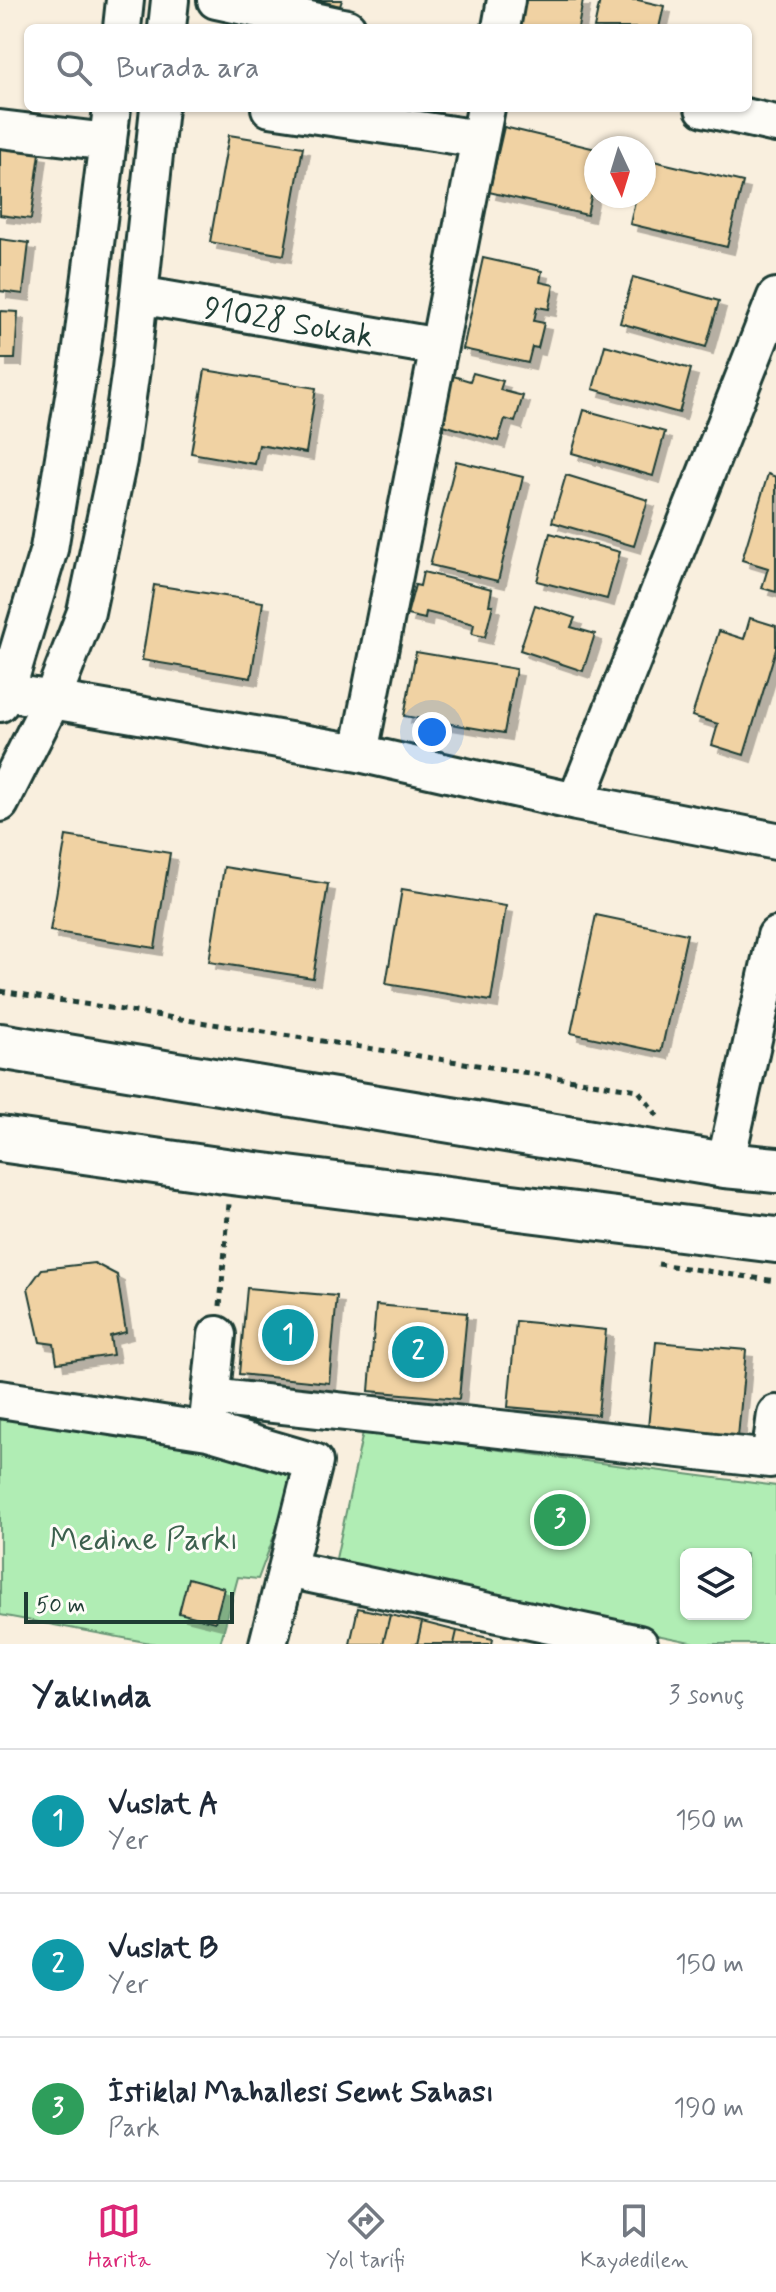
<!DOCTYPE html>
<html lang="tr">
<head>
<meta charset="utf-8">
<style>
  :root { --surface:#fff; --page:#f2f2f3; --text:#1f2937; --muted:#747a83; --line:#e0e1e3; --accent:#db2777 }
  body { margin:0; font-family:Mynerve,sans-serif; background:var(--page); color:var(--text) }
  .controls { position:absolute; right:24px; bottom:24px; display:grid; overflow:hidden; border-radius:12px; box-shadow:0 2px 6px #0004 }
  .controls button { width:72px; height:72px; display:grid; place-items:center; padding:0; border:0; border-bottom:2px solid var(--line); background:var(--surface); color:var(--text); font:40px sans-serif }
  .compass { position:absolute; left:584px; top:136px; width:72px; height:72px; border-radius:50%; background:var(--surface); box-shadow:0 2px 6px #0004; rotate:176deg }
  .scale { position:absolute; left:24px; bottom:20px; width:210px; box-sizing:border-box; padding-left:8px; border:4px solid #1f3d34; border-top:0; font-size:22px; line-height:28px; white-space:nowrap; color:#1f3d34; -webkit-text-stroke:6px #fdfcf7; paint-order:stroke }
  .you { position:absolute; left:432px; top:732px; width:28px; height:28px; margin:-20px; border:6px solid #fff; border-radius:50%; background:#1a73e8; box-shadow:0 0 0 12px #1a73e833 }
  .badge { display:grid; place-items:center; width:52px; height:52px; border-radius:50%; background:var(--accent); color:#fff; font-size:26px; font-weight:700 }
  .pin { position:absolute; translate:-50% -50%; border:4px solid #fff; box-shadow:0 2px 8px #0006 }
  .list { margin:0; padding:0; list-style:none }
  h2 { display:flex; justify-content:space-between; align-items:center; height:104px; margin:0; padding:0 32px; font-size:34px }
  h2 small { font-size:26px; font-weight:400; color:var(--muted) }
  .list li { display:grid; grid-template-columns:52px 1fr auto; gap:24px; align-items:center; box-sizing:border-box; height:144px; padding:0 32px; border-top:2px solid var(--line) }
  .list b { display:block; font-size:30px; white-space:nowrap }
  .list p { margin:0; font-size:26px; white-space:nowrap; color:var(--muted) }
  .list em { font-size:26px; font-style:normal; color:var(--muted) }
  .icon { flex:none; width:44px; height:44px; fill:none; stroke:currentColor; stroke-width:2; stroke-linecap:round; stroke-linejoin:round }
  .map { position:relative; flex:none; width:776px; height:1644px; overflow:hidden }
  .search { position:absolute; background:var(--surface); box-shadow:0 2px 6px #0004; left:24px; right:24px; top:24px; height:88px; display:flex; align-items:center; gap:20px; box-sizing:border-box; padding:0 28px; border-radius:12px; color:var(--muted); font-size:30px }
  .sheet { height:536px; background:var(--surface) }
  nav { display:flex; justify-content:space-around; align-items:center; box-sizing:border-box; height:112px; border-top:2px solid var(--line); background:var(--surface); font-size:22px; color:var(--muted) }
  nav a { display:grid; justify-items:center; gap:4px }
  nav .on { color:var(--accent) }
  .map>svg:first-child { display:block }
  .green { fill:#b0edb4; stroke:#689574; stroke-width:2; fill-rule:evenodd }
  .building { fill:#f0d2a3; stroke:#1f3d34; stroke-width:2; filter:url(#shadow) }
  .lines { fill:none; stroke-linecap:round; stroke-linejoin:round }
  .minor-casing { stroke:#1f3d34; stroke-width:42 }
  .major-casing { stroke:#1f3d34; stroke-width:50 }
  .path { stroke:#1f3d34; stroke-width:5; stroke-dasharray:6 6; stroke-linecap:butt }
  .minor { stroke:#fdfcf7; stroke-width:36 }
  .major { stroke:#fdfcf7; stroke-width:44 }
  .labels { text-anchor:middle; stroke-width:6; stroke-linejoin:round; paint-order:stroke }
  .street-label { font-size:32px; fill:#1f3d34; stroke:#fdfcf7 }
  .park-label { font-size:32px; fill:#3c604e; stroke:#fdfcf7 }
</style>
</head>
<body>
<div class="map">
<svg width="776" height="1644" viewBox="0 0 776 1644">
  <defs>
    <filter id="shadow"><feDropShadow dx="7" dy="7" stdDeviation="0" flood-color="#0004"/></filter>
  </defs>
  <rect width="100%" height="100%" fill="#f9efde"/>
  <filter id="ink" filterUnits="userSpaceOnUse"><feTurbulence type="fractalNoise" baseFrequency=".0125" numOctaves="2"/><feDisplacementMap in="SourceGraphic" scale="16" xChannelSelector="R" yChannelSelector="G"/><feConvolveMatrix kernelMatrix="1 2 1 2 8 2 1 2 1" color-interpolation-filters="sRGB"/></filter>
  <g filter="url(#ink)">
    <!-- green -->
    <path class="green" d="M 0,1410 L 181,1440 L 299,1469 L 258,1579 L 238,1577 L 220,1644 L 156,1644 L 0,1615 Z
      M 363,1432 L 776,1486 L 776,1644 L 700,1644 L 334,1568 ZM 686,1554 L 746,1554 L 746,1614 L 686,1614 Z"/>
    <!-- building -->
    <path class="building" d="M 317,0 L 342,0 L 340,6 Z
      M 521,0 L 583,0 L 578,28 L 516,28 Z
      M 600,0 L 638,0 L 664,6 L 659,28 L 594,28 Z
      M 504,127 L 596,149 L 596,175 L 587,215 L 489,192 Z
      M 229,135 L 303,147 L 284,255 L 210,242 Z
      M 0,147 L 40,153 L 31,219 L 0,215 Z
      M 645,159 L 743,182 L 727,247 L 630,224 L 636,196 L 644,196 Z
      M 0,239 L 29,243 L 23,294 L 0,291 Z
      M 483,258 L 542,271 L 540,282 L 554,285 L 549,309 L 537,307 L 534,321 L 544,323 L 538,348 L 532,347 L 528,363 L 463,349 Z
      M 633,277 L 719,301 L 706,347 L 620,323 Z
      M 0,311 L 18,312 L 15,359 L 0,359 Z
      M 605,345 L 691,369 L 679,413 L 593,389 Z
      M 205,370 L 316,388 L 306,453 L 259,445 L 255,464 L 191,453 Z
      M 473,373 L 503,381 L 500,390 L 523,396 L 515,422 L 505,419 L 498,441 L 437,423 L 450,375 L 470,381 Z
      M 584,410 L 665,432 L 653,476 L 572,453 Z
      M 456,461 L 523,477 L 498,581 L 430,565 Z
      M 768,474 L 776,477 L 776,592 L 762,588 L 768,568 L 742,560 Z
      M 566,475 L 648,500 L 634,546 L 552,522 Z
      M 550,533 L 620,552 L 607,599 L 537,581 Z
      M 423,572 L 492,589 L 489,605 L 493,605 L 485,637 L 472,634 L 474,624 L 426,612 L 425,619 L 407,615 L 415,585 L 420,586 Z
      M 154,585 L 263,602 L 251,678 L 142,660 Z
      M 535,605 L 575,618 L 571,627 L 595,634 L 583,671 L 520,650 Z
      M 750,618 L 776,626 L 776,649 L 744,755 L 712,745 L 718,724 L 692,716 L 719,631 L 744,639 Z
      M 416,652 L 516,669 L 504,733 L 404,716 Z
      M 66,836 L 170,853 L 155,948 L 50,931 Z
      M 224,867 L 328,884 L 313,978 L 209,962 Z
      M 402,889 L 506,906 L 491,1001 L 386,984 Z
      M 596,915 L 687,934 L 661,1052 L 571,1033 Z
      M 94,1263 L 117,1275 L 126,1332 L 110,1336 L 113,1355 L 57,1363 L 54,1344 L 40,1342 L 28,1288 L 42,1269 Z
      M 247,1288 L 337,1296 L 329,1383 L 239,1374 Z
      M 376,1305 L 467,1313 L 459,1399 L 369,1391 Z
      M 516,1321 L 606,1330 L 598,1415 L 508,1407 Z
      M 656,1342 L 746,1350 L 738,1437 L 648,1428 Z
      M 188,1578 L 224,1588 L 215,1622 L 179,1613 Z
      M 358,1608 L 390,1615 L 383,1644 L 350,1644 Z
      M 390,1615 L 422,1622 L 417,1644 L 383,1644 Z
      M 422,1622 L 457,1631 L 454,1644 L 417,1644 Z
      M 457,1631 L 493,1639 L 492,1644 L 454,1644 Z"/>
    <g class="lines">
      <!-- minor casing -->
      <g class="minor-casing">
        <path id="minor" d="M 216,0 L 347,28
          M 122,28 L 125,0
          M 167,28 L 170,0
          M 501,28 L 506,0
          M 270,108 L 480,139
          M 704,108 L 776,124
          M 0,129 L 108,142
          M 139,295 L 439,347
          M 0,691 L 359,753 L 576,802 L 776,841
          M 0,703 L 6,692 L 49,549 L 82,348 L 112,108
          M 359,753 L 486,108
          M 576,802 L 776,297
          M 0,803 L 52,700 L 86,612 L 118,460 L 131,369 L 159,108
          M 725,1165 L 776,936
          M 211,1397 L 770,1459 L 776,1414
          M 0,1399 L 208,1431 L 314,1462 L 268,1644
          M 208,1421 L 217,1335
          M 287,1569 L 639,1644"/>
      </g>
      <!-- major casing -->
      <g class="major-casing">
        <path id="major" d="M 0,1046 L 725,1165 L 776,1170
          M 0,1139 L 232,1172 L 776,1240"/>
      </g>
      <!-- path -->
      <path class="path" d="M 0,991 L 638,1090 L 661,1120
        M 658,1264 L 776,1281
        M 220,1306 L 229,1204"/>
      <!-- minor -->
      <use href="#minor" class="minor"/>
      <!-- major -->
      <use href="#major" class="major"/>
    </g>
  </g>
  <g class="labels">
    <!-- street labels -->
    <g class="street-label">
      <text transform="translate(289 321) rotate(10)" y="11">91028 Sokak</text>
    </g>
    <!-- park labels -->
    <g class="park-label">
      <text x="144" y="1549">Medine Parkı</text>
    </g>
  </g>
</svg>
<div class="controls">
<button><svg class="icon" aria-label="layers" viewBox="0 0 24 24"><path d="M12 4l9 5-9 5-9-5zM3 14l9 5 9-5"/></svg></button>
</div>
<svg class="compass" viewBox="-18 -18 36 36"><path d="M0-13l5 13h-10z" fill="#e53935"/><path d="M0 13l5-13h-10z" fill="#747a83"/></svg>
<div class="scale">50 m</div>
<div class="you"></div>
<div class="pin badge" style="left:288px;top:1335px;background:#0f9aa8">1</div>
<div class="pin badge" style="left:418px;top:1352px;background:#0f9aa8">2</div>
<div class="pin badge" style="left:560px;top:1520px;background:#2e9e5b">3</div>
<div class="search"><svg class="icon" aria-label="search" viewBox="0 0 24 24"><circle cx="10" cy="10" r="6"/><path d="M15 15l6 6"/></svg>Burada ara</div>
</div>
<section class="sheet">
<h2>Yakında<small>3 sonuç</small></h2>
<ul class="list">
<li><span class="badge" style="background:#0f9aa8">1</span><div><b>Vuslat A</b><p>Yer</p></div><em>150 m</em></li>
<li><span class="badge" style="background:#0f9aa8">2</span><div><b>Vuslat B</b><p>Yer</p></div><em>150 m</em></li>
<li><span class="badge" style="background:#2e9e5b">3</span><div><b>İstiklal Mahallesi Semt Sahası</b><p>Park</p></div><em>190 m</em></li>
</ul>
</section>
<nav>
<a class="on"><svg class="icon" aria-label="map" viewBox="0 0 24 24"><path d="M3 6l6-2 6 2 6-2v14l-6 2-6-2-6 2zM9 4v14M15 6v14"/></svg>Harita</a>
<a><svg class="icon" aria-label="directions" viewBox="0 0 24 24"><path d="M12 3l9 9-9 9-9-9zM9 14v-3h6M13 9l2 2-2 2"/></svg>Yol tarifi</a>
<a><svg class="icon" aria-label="saved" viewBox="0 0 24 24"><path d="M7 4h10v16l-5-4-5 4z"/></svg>Kaydedilen</a>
</nav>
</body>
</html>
